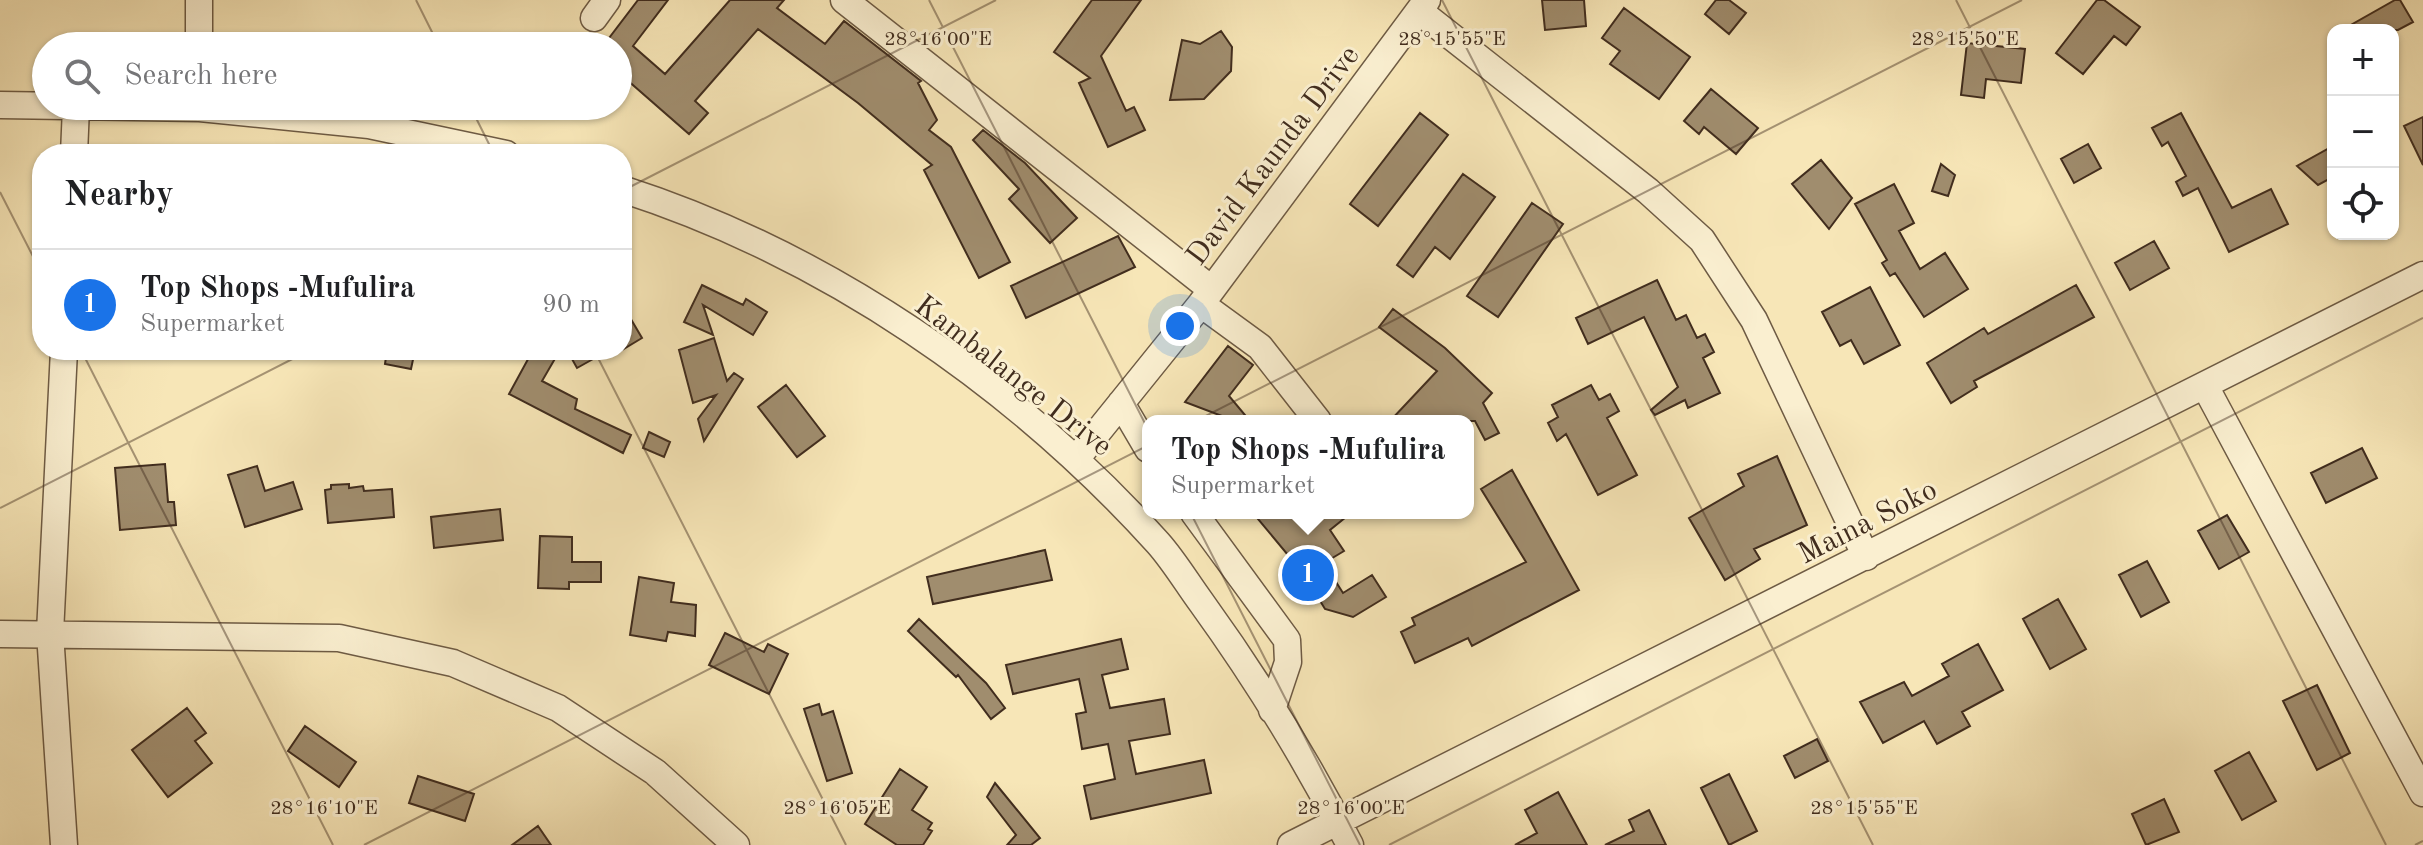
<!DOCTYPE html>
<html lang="en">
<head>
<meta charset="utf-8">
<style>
  :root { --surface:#fff; --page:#f6f6f6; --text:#202124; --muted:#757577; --line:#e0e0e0; --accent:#1a73e8 }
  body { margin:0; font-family:"Old Standard TT",serif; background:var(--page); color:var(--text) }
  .controls { position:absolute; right:24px; top:24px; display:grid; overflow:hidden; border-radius:16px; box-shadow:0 2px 6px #0004 }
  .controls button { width:72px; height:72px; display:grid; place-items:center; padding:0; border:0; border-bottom:2px solid var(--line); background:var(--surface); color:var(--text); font:40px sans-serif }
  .you { position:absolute; left:1180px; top:326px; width:28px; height:28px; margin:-20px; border:6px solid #fff; border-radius:50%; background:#1a73e8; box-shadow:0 0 0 12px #1a73e833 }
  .badge { display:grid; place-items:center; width:52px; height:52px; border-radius:50%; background:var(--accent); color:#fff; font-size:26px; font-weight:700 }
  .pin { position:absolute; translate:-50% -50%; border:4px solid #fff; box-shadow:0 2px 8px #0006 }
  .popup { position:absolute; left:1142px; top:415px; width:332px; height:104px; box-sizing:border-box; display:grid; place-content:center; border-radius:16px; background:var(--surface); filter:drop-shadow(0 2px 6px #0005); font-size:26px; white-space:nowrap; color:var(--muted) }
  .popup b { font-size:30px; color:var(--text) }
  .popup::after { content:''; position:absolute; left:50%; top:100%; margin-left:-16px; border:16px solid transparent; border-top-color:var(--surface) }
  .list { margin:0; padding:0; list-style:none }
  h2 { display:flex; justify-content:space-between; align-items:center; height:104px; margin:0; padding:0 32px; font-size:34px }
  h2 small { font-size:26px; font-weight:400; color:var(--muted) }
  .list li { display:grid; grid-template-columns:52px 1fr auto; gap:24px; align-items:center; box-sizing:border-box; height:112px; padding:0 32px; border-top:2px solid var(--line) }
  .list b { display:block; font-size:30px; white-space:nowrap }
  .list p { margin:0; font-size:26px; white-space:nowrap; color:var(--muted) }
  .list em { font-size:26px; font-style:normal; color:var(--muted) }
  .icon { flex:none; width:44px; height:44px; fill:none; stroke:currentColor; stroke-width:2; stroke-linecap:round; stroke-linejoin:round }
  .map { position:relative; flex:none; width:2423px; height:845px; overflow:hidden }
  .search { position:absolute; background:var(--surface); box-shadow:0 2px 6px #0004; left:32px; top:32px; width:600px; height:88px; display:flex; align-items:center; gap:20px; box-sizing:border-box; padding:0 28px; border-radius:44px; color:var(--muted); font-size:30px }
  .panel { position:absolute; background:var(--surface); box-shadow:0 2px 6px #0004; left:32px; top:144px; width:600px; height:216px; border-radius:32px }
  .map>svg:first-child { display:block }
  .building { fill:#a08d6e; stroke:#412d1e; stroke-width:2 }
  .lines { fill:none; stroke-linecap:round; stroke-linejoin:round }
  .minor-casing { stroke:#6e5b44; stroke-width:29 }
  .minor { stroke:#faefd0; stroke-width:26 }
  .ticks { fill:none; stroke:#412d1e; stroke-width:2; stroke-opacity:0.45 }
  .labels { text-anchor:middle; stroke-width:6; stroke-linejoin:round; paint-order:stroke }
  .street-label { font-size:30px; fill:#412d1e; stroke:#faefd0 }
  .ticks-label { font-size:20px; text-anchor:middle; fill:#412d1e; stroke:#faefd0; stroke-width:6; stroke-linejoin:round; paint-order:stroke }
</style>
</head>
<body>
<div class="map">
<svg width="2423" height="845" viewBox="0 0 2423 845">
  <rect width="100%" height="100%" fill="#f7e6b7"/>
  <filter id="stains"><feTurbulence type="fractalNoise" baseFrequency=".0025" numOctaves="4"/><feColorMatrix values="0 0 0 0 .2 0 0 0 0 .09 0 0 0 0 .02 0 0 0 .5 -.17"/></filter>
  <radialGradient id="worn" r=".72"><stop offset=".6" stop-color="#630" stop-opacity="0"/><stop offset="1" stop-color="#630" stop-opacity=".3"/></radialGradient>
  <!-- building -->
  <path class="building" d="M 638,0 L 668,0 L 633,46 L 665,74 L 730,0 L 784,0 L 777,8 L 825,44 L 844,21 L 921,81 L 918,83 L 937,120 L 929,130 L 951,147 L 1010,262 L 979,278 L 924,170 L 932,165 L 858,103 L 758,29 L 695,101 L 708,113 L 689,134 L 618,72 L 618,46 L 603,46 Z
    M 1092,0 L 1141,0 L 1101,56 L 1126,111 L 1134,107 L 1145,130 L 1108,147 L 1079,83 L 1090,78 L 1054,52 Z
    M 1542,0 L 1584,0 L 1586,26 L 1545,30 Z
    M 1716,0 L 1729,0 L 1746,13 L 1729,34 L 1705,14 Z
    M 2097,0 L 2104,0 L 2140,27 L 2126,45 L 2114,36 L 2083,74 L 2056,53 Z
    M 2395,0 L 2400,0 L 2413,22 L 2398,30 L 2342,30 Z
    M 1624,8 L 1690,57 L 1659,99 L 1610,64 L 1620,51 L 1602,38 Z
    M 1221,31 L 1232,47 L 1231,71 L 1204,99 L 1170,100 L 1182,40 L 1200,44 Z
    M 1967,43 L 2025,49 L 2021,83 L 1986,79 L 1984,98 L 1961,95 Z
    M 1711,89 L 1758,128 L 1736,154 L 1704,127 L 1699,134 L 1684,121 Z
    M 1420,113 L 1448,135 L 1378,226 L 1350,204 Z
    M 2181,113 L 2232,208 L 2271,189 L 2288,224 L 2229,252 L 2198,188 L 2183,196 L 2176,182 L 2186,176 L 2168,142 L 2162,146 L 2152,128 Z
    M 2423,117 L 2423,165 L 2404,126 Z
    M 983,130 L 1025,163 L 1077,218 L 1050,243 L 1009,199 L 1019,189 L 973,140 Z
    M 2088,144 L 2101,168 L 2074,183 L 2061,159 Z
    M 2333,146 L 2333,177 L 2318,185 L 2297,166 Z
    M 1821,160 L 1852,198 L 1829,229 L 1792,184 Z
    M 1941,164 L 1955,175 L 1948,196 L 1932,191 Z
    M 1463,174 L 1495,197 L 1450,259 L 1435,247 L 1413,277 L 1397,265 Z
    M 1894,184 L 1914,223 L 1899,231 L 1920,269 L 1945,253 L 1968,289 L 1924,317 L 1895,273 L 1890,276 L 1882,263 L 1887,260 L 1855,204 Z
    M 1532,203 L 1563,224 L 1498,317 L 1467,296 Z
    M 1118,236 L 1135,267 L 1026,318 L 1011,286 Z
    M 2154,241 L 2169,268 L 2130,290 L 2115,263 Z
    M 1657,280 L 1676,320 L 1686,315 L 1697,338 L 1705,334 L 1714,352 L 1703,358 L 1720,393 L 1688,408 L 1685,400 L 1655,415 L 1651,410 L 1678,387 L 1644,317 L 1588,344 L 1576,318 Z
    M 702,285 L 743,305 L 746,299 L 767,312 L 753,335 L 703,305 L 713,335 L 684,322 Z
    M 2076,285 L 2094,317 L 1974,381 L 1977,387 L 1951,403 L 1927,363 L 1984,328 L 1988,334 Z
    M 1870,287 L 1900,345 L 1864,364 L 1851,340 L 1840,346 L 1822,312 Z
    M 622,304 L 642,338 L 622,350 Z
    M 1393,309 L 1445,348 L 1492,393 L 1483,403 L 1499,433 L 1485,440 L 1475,421 L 1390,421 L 1437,371 L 1379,327 Z
    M 714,338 L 727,381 L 734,373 L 743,379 L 704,441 L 698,419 L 716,395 L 693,403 L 679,350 Z
    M 1228,346 L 1253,365 L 1229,396 L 1250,421 L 1235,421 L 1185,402 Z
    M 387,350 L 415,350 L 411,369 L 385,364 Z
    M 533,350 L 560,350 L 542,381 L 577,399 L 575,409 L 631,435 L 623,453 L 509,394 Z
    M 567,350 L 609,350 L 577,368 Z
    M 786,385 L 825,436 L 797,457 L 758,407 Z
    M 1591,385 L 1599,400 L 1610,394 L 1619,411 L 1607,418 L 1637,475 L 1598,495 L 1566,434 L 1557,441 L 1548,423 L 1558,417 L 1552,405 Z
    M 649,432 L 670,442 L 664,457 L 643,448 Z
    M 2362,448 L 2377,478 L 2326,503 L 2311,473 Z
    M 1777,456 L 1807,525 L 1754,549 L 1760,559 L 1725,580 L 1689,518 L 1744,486 L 1738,474 Z
    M 165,464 L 168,502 L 174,502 L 176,525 L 120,530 L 115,468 Z
    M 257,466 L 265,491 L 293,482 L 302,509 L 245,527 L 228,475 Z
    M 1512,470 L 1579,590 L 1472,646 L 1468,638 L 1415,663 L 1401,632 L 1415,625 L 1412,618 L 1526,562 L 1481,489 Z
    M 349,484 L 349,488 L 363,486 L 364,491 L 392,489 L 394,517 L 328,523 L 325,490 L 331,489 L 331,485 Z
    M 500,509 L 503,540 L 434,548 L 431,517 Z
    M 1253,513 L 1351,513 L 1330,530 L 1344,551 L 1324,563 L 1343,593 L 1372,575 L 1386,597 L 1353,617 L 1325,609 L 1303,573 Z
    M 2227,515 L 2249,552 L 2219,569 L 2198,531 Z
    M 540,536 L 572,537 L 572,562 L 601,562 L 601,582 L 569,582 L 569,589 L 538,588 Z
    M 1045,550 L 1052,580 L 933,604 L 927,577 Z
    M 2147,561 L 2169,602 L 2141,617 L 2119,575 Z
    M 639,577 L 674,583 L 671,602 L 696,605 L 695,636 L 668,632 L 666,641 L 630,635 Z
    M 2058,599 L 2086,649 L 2050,669 L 2023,619 Z
    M 919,619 L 986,683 L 1005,708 L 991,719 L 958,675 L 956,677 L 908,631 Z
    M 725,633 L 764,652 L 768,644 L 788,654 L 769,694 L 709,665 Z
    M 1121,639 L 1128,669 L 1102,675 L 1110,708 L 1164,699 L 1170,734 L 1129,741 L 1136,774 L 1204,760 L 1211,793 L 1091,819 L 1084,786 L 1115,779 L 1108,744 L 1082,749 L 1076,714 L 1086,712 L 1079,679 L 1013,694 L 1006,665 Z
    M 1978,644 L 2003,690 L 1962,712 L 1970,726 L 1937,744 L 1924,721 L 1883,743 L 1860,702 L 1904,682 L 1912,696 L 1949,676 L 1942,664 Z
    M 2317,685 L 2350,753 L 2317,770 L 2283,701 Z
    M 819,704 L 822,715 L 833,711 L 852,773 L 827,781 L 804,709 Z
    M 187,708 L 206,733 L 195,741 L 212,763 L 168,797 L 132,750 Z
    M 305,726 L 356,762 L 339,787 L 288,751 Z
    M 1817,739 L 1828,761 L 1795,778 L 1784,756 Z
    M 2249,752 L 2276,801 L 2242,820 L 2215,771 Z
    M 900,769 L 927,787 L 912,810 L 932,823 L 928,829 L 932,831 L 923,845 L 897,845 L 865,824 Z
    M 1729,774 L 1757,831 L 1729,845 L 1701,788 Z
    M 418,776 L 474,794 L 465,821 L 409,803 Z
    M 995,783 L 1040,838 L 1031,845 L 1007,845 L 1016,835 L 987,797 Z
    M 1558,792 L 1587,845 L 1515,845 L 1537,833 L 1525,810 Z
    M 2164,799 L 2179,832 L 2146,845 L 2132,814 Z
    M 1649,810 L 1666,845 L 1605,845 L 1634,831 L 1629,820 Z
    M 538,826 L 551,845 L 512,845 Z"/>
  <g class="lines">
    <!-- minor casing -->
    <g class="minor-casing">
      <path id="minor" d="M 199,0 L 199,46
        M 844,0 L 1211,289
        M 1419,11 L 1648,191 L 1702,240 L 1754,320 L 1866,557
        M 594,18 L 607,0
        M 0,105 L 200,108 L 369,125 L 506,154
        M 74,154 L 76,107
        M 622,189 C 827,255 1014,384 1158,543 C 1174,561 1187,583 1201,602 C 1256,678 1307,761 1350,845
        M 1201,304 L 1260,347 L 1318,421
        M 2205,386 L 2423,793
        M 1121,403 L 1148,449
        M 1076,459 L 1201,304 L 1427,0
        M 1194,513 L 1287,640 L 1288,662 L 1272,710
        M 0,634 L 339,638 L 453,663 L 558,708 L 655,772 L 736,845
        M 64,845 L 50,633 L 64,350
        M 1291,845 L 2423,275"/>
    </g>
    <!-- minor -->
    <use href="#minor" class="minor"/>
  </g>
  <!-- ticks -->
  <path class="ticks" d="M 416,0 L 439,46M 929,0 L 1360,845M 1442,0 L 1873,845M 1956,0 L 2386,845M 470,106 L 494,154M 622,191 L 996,0M 0,192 L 42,274M 81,350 L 333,845M 594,350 L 846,845M 0,508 L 310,350M 364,845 L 2022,0M 1389,845 L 2423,318M 2415,845 L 2423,841"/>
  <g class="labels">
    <!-- street labels -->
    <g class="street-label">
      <text transform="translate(1272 155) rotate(-53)" y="10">David Kaunda Drive</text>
      <text transform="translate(1014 375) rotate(38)" y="10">Kambalange Drive</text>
      <text transform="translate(1867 521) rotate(-27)" y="10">Maina Soko</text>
    </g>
  </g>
  <g class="ticks-label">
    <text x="938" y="45">28°16'00"E</text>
    <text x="1452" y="45">28°15'55"E</text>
    <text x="1965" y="45">28°15'50"E</text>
    <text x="324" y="814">28°16'10"E</text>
    <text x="837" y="814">28°16'05"E</text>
    <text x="1351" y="814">28°16'00"E</text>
    <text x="1864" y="814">28°15'55"E</text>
  </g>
  <rect width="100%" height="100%" filter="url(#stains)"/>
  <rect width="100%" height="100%" fill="url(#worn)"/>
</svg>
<div class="controls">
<button>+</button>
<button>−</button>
<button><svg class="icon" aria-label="locate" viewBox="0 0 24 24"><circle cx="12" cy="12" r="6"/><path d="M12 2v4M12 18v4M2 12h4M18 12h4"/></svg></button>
</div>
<div class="you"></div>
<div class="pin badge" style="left:1308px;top:575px">1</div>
<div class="popup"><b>Top Shops -Mufulira</b>Supermarket</div>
<div class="search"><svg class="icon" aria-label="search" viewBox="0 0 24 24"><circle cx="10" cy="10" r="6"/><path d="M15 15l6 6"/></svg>Search here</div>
<section class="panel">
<h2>Nearby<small></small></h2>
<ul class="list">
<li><span class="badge">1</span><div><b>Top Shops -Mufulira</b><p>Supermarket</p></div><em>90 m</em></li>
</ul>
</section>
</div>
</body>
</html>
